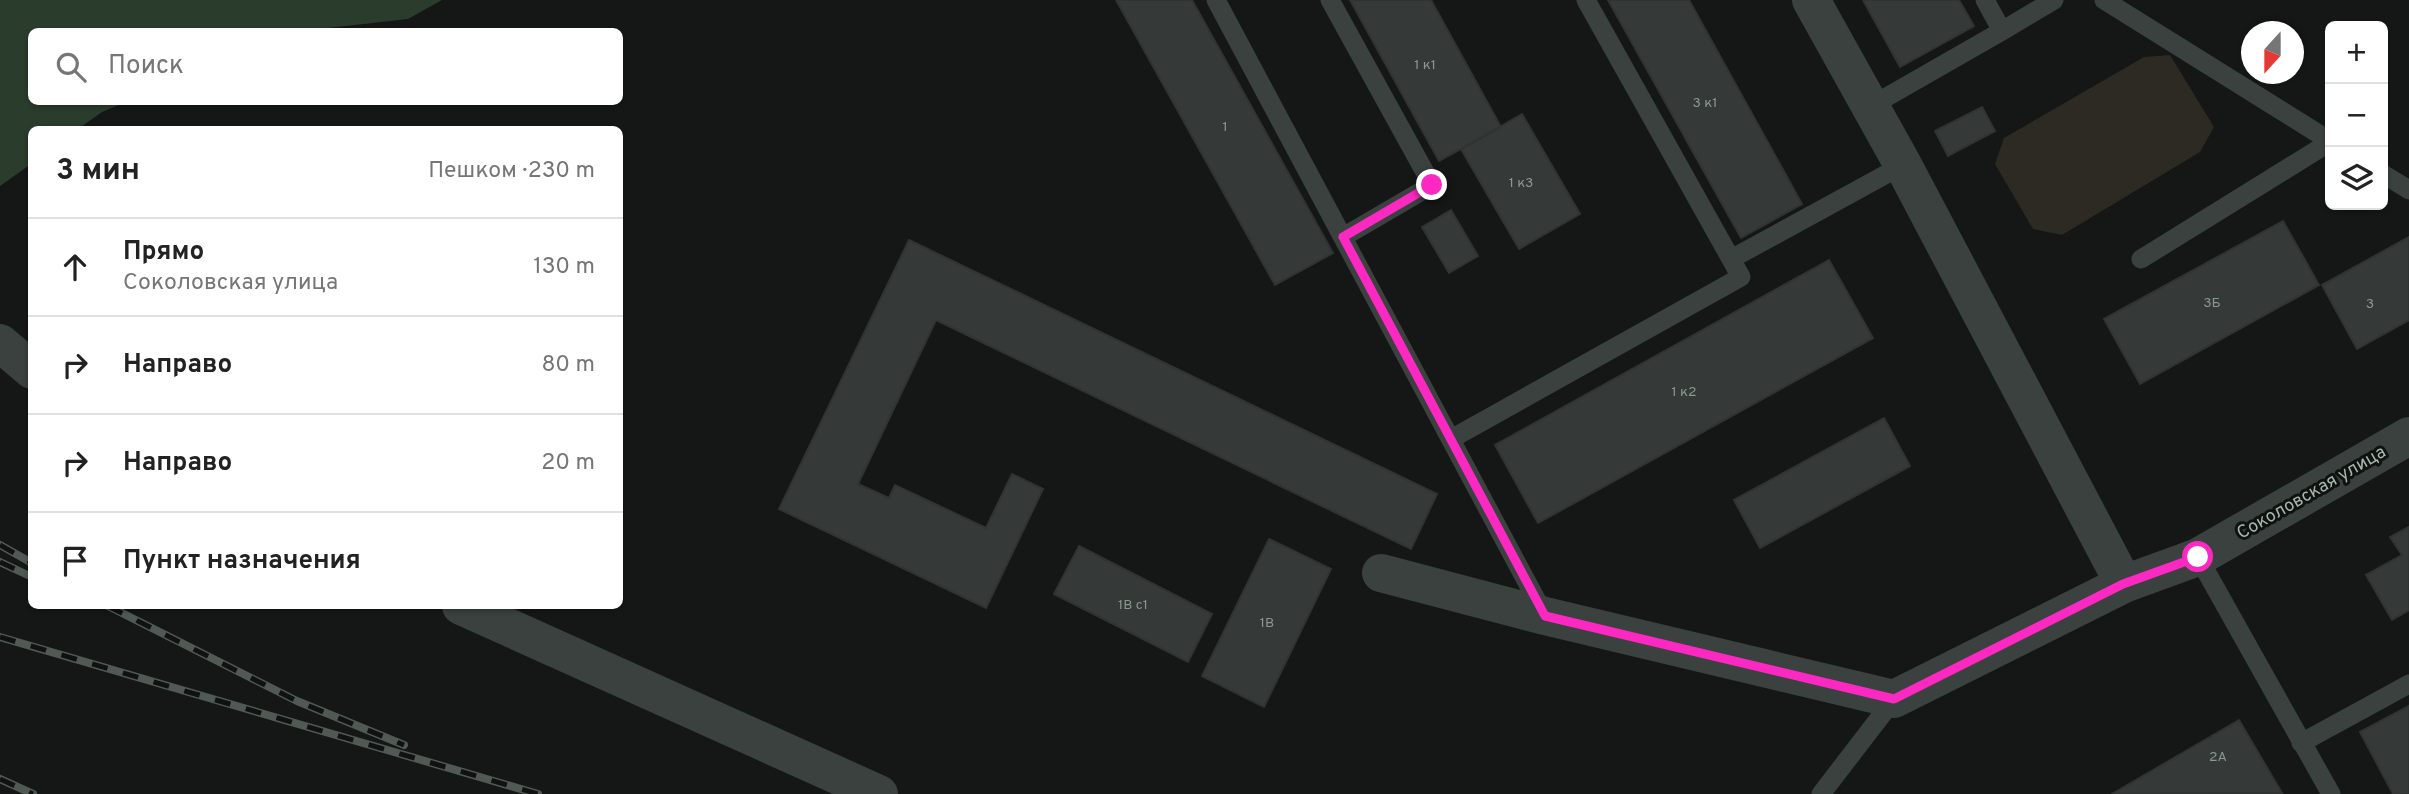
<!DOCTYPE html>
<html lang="ru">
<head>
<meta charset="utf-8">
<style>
  :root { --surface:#fff; --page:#f6f6f6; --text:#222; --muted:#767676; --line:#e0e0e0 }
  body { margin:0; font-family:Overpass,sans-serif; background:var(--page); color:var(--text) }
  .controls { position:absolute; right:21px; top:21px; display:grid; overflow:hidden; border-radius:10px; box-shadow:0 2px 5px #0004 }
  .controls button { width:63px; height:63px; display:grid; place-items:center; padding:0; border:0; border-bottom:2px solid var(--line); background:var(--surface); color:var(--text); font:35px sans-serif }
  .compass { position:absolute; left:2241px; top:21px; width:63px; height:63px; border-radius:50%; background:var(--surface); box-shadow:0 2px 5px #0004; rotate:201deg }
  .stop { position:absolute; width:21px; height:21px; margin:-16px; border:5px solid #fc28c2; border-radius:50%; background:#fff }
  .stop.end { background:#fc28c2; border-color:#fff; box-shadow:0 2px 7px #0008 }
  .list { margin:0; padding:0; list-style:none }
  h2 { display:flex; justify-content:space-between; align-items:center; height:91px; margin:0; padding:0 28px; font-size:30px }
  h2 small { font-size:23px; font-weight:400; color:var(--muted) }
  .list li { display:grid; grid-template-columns:46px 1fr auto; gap:21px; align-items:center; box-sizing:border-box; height:98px; padding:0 28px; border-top:2px solid var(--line) }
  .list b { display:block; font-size:26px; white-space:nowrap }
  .list p { margin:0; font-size:23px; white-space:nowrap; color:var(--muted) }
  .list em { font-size:23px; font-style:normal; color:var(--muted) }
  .icon { flex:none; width:38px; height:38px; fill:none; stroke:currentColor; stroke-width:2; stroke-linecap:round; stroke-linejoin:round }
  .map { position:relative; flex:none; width:2409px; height:794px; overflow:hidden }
  .search { position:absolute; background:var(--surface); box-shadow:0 2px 5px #0004; left:28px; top:28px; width:595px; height:77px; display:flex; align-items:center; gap:18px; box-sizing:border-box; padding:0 24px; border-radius:10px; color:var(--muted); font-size:26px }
  .panel { position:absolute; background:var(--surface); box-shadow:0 2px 5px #0004; left:28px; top:126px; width:595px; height:483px; border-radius:10px }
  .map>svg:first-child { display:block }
  .green { fill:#2c2a23 }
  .water { fill:#2a3c2b }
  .building { fill:#353937; stroke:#2f3332; stroke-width:2 }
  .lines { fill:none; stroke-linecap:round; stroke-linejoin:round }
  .service { stroke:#3a413e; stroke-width:19 }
  .minor { stroke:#3a413e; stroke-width:38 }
  .rail-casing { stroke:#505954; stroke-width:8 }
  .rail { stroke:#101211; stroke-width:5; stroke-dasharray:16; stroke-linecap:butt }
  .route { stroke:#fc28c2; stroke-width:9 }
  .labels { text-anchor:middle; stroke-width:6; stroke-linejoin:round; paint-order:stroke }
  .number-label { font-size:14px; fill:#8a988f }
  .street-label { font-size:18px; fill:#a6b8ac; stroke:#101211 }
</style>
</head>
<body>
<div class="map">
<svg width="2409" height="794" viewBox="0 0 2409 794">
  <rect width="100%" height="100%" fill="#151716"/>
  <!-- green -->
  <path class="green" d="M 2170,55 L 2214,127 L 2200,152 L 2062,235 L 2033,229 L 1995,164 L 2004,138 L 2144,57 Z"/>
  <!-- water -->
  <path class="water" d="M 0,0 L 442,0 L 408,19 L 301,31 L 32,32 L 32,102 L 126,102 L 102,112 L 78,129 L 32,130 L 31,164 L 0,186 Z"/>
  <!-- building -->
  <path class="building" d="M 1116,0 L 1192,0 L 1333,253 L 1275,285 Z
    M 1350,0 L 1431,0 L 1501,127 L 1439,161 Z
    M 1608,0 L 1689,0 L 1802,204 L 1741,238 Z
    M 1863,0 L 1959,0 L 1974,26 L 1900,67 Z
    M 1982,107 L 1995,131 L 1948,156 L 1935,131 Z
    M 1522,114 L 1580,214 L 1519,249 L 1461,149 Z
    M 1451,210 L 1478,256 L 1449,273 L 1422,227 Z
    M 2283,221 L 2319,285 L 2140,384 L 2104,319 Z
    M 2409,237 L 2409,320 L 2357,349 L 2322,285 Z
    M 909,240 L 1437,494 L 1411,549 L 936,320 L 858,484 L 889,498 L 895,485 L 986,528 L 1012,474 L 1043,489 L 986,608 L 779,509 Z
    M 1829,260 L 1873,338 L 1538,523 L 1495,445 Z
    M 1884,418 L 1910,466 L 1760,548 L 1734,500 Z
    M 2409,527 L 2409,610 L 2392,620 L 2366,575 L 2402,555 L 2390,537 Z
    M 1269,539 L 1331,569 L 1264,707 L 1202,676 Z
    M 1079,546 L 1212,614 L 1188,662 L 1054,594 Z
    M 2409,706 L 2409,794 L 2393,794 L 2360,732 Z
    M 2239,720 L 2282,793 L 2112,794 Z"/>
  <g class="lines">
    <!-- service -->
    <path class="service" d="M 1216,0 L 1545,616
      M 1330,0 L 1432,185 L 1343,237
      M 2104,0 L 2330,141
      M 2002,31 L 2054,0
      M 1871,106 L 2002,31 L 1985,0
      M 2383,174 L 2409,190
      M 1731,259 L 1903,165
      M 2141,259 L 2330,142
      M 1451,439 L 1741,277 L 1586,0
      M 2198,557 L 2331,794
      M 2301,743 L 2409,684
      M 1821,794 L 1894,699"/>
    <!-- minor -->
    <path class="minor" d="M 1811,0 L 1903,165 L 2124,584
      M 0,343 L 32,370
      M 1381,573 L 1545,616 L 1894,699 L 2124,584 L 2198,557 L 2409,436
      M 461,606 L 879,794"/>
    <!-- rail casing -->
    <g class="rail-casing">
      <path id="rail" d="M 0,545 L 32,563
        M 0,562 L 32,577
        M 108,606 L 297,701 L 404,745
        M 0,637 L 538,794
        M 0,779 L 33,794"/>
    </g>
    <!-- rail -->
    <use href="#rail" class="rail"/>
  </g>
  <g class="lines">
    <!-- route -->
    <path class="route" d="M 1432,185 L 1343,237 L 1545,616 L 1894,699 L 2123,584 L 2198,557"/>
  </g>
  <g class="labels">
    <!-- number labels -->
    <g class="number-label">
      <text x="1425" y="69">1 к1</text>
      <text x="1705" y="107">3 к1</text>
      <text x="1225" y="131">1</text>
      <text x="1521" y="187">1 к3</text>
      <text x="2212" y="307">3Б</text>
      <text x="2370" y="308">3</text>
      <text x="1684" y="396">1 к2</text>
      <text x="1133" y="609">1В с1</text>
      <text x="1267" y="627">1В</text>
      <text x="2218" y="761">2А</text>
    </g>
    <!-- street labels -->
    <g class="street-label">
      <text transform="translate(2311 492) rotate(-30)" y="6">Соколовская улица</text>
    </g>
  </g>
</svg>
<div class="controls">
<button>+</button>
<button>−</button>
<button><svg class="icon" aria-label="layers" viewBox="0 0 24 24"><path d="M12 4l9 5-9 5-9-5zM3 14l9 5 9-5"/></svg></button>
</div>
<svg class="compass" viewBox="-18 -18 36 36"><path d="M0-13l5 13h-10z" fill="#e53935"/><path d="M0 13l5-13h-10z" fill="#767676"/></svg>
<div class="stop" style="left:2198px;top:557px"></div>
<div class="stop end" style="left:1432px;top:185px"></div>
<div class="search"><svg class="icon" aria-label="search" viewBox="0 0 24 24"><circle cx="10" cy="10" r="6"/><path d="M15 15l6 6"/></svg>Поиск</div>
<section class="panel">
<h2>3 мин<small>Пешком · 230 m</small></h2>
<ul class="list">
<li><svg class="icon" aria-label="ahead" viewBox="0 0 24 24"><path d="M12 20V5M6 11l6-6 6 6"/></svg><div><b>Прямо</b><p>Соколовская улица</p></div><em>130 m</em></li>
<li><svg class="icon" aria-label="right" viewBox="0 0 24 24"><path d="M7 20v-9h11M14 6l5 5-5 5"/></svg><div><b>Направо</b></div><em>80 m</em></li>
<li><svg class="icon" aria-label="right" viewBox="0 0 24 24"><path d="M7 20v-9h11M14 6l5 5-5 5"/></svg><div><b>Направо</b></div><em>20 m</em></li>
<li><svg class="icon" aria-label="arrive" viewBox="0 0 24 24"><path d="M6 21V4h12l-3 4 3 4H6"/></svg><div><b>Пункт назначения</b></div></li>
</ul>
</section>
</div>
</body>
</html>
